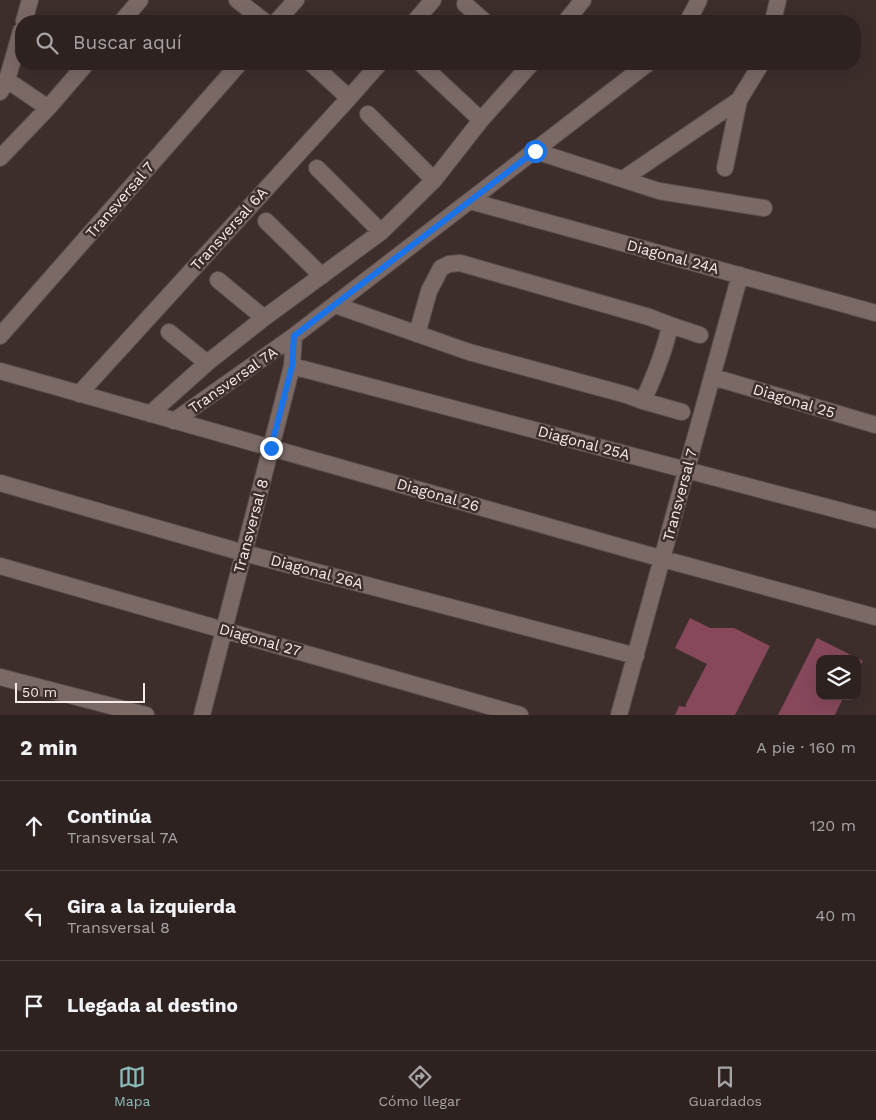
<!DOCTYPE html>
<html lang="es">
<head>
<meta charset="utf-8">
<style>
  :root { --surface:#2e2221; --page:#362a2a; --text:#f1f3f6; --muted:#a7a4a5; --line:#493f3f; --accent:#8bbbb9 }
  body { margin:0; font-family:"Work Sans",sans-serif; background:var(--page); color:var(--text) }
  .controls { position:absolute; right:15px; bottom:15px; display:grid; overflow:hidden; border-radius:10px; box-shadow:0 5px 20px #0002 }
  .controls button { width:45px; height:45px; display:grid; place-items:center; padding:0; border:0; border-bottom:1px solid var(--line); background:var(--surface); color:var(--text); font:25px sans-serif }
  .scale { position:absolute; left:15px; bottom:12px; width:130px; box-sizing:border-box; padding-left:5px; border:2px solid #f5ebe9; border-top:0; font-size:14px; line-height:18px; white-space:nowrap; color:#f5ebe9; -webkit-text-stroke:4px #3d2e2c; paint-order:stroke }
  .stop { position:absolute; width:15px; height:15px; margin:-11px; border:4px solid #1a73e8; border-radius:50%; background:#fff }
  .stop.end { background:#1a73e8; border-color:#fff; box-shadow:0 1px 5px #0008 }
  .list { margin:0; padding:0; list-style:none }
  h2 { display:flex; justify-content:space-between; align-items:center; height:65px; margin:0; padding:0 20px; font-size:21px }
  h2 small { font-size:16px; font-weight:400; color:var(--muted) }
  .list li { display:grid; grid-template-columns:32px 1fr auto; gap:15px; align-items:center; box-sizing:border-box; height:90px; padding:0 20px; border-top:1px solid var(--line) }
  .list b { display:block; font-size:19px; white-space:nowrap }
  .list p { margin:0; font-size:16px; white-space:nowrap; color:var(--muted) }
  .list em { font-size:16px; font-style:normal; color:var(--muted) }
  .icon { flex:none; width:28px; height:28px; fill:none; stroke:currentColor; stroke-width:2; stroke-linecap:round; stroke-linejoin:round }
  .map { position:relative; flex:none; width:876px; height:715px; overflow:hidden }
  .search { position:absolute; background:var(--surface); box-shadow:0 5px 20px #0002; left:15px; right:15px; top:15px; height:55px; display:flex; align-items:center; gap:12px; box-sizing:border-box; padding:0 18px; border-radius:20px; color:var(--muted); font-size:19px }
  .sheet { height:335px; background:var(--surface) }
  nav { display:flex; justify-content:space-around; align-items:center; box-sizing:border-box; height:70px; border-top:1px solid var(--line); background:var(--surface); font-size:14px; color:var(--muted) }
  nav a { display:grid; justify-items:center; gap:2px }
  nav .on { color:var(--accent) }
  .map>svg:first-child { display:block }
  .building { fill:#87485c }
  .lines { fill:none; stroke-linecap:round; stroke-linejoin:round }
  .street-casing { stroke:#5a4d4b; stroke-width:18 }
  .street { stroke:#7b6966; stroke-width:16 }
  .route { stroke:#1a73e8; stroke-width:6 }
  .labels { text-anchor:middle; stroke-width:5; stroke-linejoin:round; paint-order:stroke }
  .street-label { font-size:15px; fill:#f5ebe9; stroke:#3d2e2c }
</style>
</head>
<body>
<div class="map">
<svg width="876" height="715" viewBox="0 0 876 715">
  <rect width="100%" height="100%" fill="#3d2e2c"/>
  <!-- building -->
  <path class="building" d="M 690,618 L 710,628 L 734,628 L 770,646 L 735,715 L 675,715 L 679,706 L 686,707 L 686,704 L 707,664 L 675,648 Z
    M 817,638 L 863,661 L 857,671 L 857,659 L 820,659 L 820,696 L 844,696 L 835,715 L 778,715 Z"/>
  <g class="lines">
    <!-- street casing -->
    <g class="street-casing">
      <path id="street" d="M 237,0 L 264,21
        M 465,4 L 484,21
        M 24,21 L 30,0
        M 122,21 L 140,0
        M 277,21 L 296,0
        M 415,21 L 433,0
        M 566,21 L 583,0
        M 688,21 L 699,0
        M 773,21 L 778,0
        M 312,64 L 349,98
        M 421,64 L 481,120
        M 7,80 L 48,108
        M 0,92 L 7,80 L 21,31
        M 368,114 L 434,180
        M 535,151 L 659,191 L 764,208
        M 0,158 L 48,108 L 86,64
        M 317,168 L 381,232
        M 725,168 L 739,100 L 761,64
        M 623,179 L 739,100
        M 470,201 L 876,313
        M 266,221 L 322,276
        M 218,280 L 264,318
        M 335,305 L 469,352 L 627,395 L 643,401 C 654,377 665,351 670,325 L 649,317 L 460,263 L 449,264 L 441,268 L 429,291 L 417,334
        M 670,325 L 700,335
        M 169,332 L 207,363
        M 0,336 L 239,64
        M 292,366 L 876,520
        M 0,371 L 663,559 L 876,617
        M 713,377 L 876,425
        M 79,394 L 349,98 L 379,64
        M 643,401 L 682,412
        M 150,414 L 207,363 L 264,318 L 381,232 L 434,180 L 481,120 L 531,64
        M 174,421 L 294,336 L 647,64
        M 0,483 L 244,553 L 636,656
        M 0,566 L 520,715
        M 0,677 L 146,715
        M 202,715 L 292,366 L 294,336
        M 619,715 L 740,275"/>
    </g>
    <!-- street -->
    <use href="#street" class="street"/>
  </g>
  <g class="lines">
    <!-- route -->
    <path class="route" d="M 271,448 L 292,366 L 294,336 L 535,151"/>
  </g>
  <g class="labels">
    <!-- street labels -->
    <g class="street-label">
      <text transform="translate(120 200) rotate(-49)" y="5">Transversal 7</text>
      <text transform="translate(229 229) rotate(-48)" y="5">Transversal 6A</text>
      <text transform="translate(673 257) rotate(15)" y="5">Diagonal 24A</text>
      <text transform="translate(233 380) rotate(-35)" y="5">Transversal 7A</text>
      <text transform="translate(794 401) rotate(17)" y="5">Diagonal 25</text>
      <text transform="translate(584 443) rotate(15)" y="5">Diagonal 25A</text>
      <text transform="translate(438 495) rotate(16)" y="5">Diagonal 26</text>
      <text transform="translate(680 495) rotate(-75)" y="5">Transversal 7</text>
      <text transform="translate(251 526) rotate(-75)" y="5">Transversal 8</text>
      <text transform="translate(317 572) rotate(15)" y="5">Diagonal 26A</text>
      <text transform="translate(260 640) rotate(16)" y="5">Diagonal 27</text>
    </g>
  </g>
</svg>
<div class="controls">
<button><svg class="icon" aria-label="layers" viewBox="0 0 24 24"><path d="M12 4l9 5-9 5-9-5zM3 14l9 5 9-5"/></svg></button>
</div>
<div class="scale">50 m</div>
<div class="stop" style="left:535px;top:151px"></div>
<div class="stop end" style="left:271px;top:448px"></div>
<div class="search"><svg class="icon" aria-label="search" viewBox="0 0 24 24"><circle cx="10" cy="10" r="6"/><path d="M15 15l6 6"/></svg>Buscar aquí</div>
</div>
<section class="sheet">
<h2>2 min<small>A pie · 160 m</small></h2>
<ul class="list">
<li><svg class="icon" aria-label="ahead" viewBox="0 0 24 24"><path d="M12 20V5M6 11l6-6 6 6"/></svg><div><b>Continúa</b><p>Transversal 7A</p></div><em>120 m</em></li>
<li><svg class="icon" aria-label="left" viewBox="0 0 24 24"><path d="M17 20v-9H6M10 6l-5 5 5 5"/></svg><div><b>Gira a la izquierda</b><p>Transversal 8</p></div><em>40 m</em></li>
<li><svg class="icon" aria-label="arrive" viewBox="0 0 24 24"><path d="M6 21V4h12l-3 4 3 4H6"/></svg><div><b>Llegada al destino</b></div></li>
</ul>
</section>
<nav>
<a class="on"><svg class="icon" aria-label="map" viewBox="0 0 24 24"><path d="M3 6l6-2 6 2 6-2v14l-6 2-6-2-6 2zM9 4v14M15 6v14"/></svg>Mapa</a>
<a><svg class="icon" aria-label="directions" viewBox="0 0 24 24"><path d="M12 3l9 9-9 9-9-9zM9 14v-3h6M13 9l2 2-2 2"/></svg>Cómo llegar</a>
<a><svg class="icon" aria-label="saved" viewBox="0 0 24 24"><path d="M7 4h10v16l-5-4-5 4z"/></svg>Guardados</a>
</nav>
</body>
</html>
